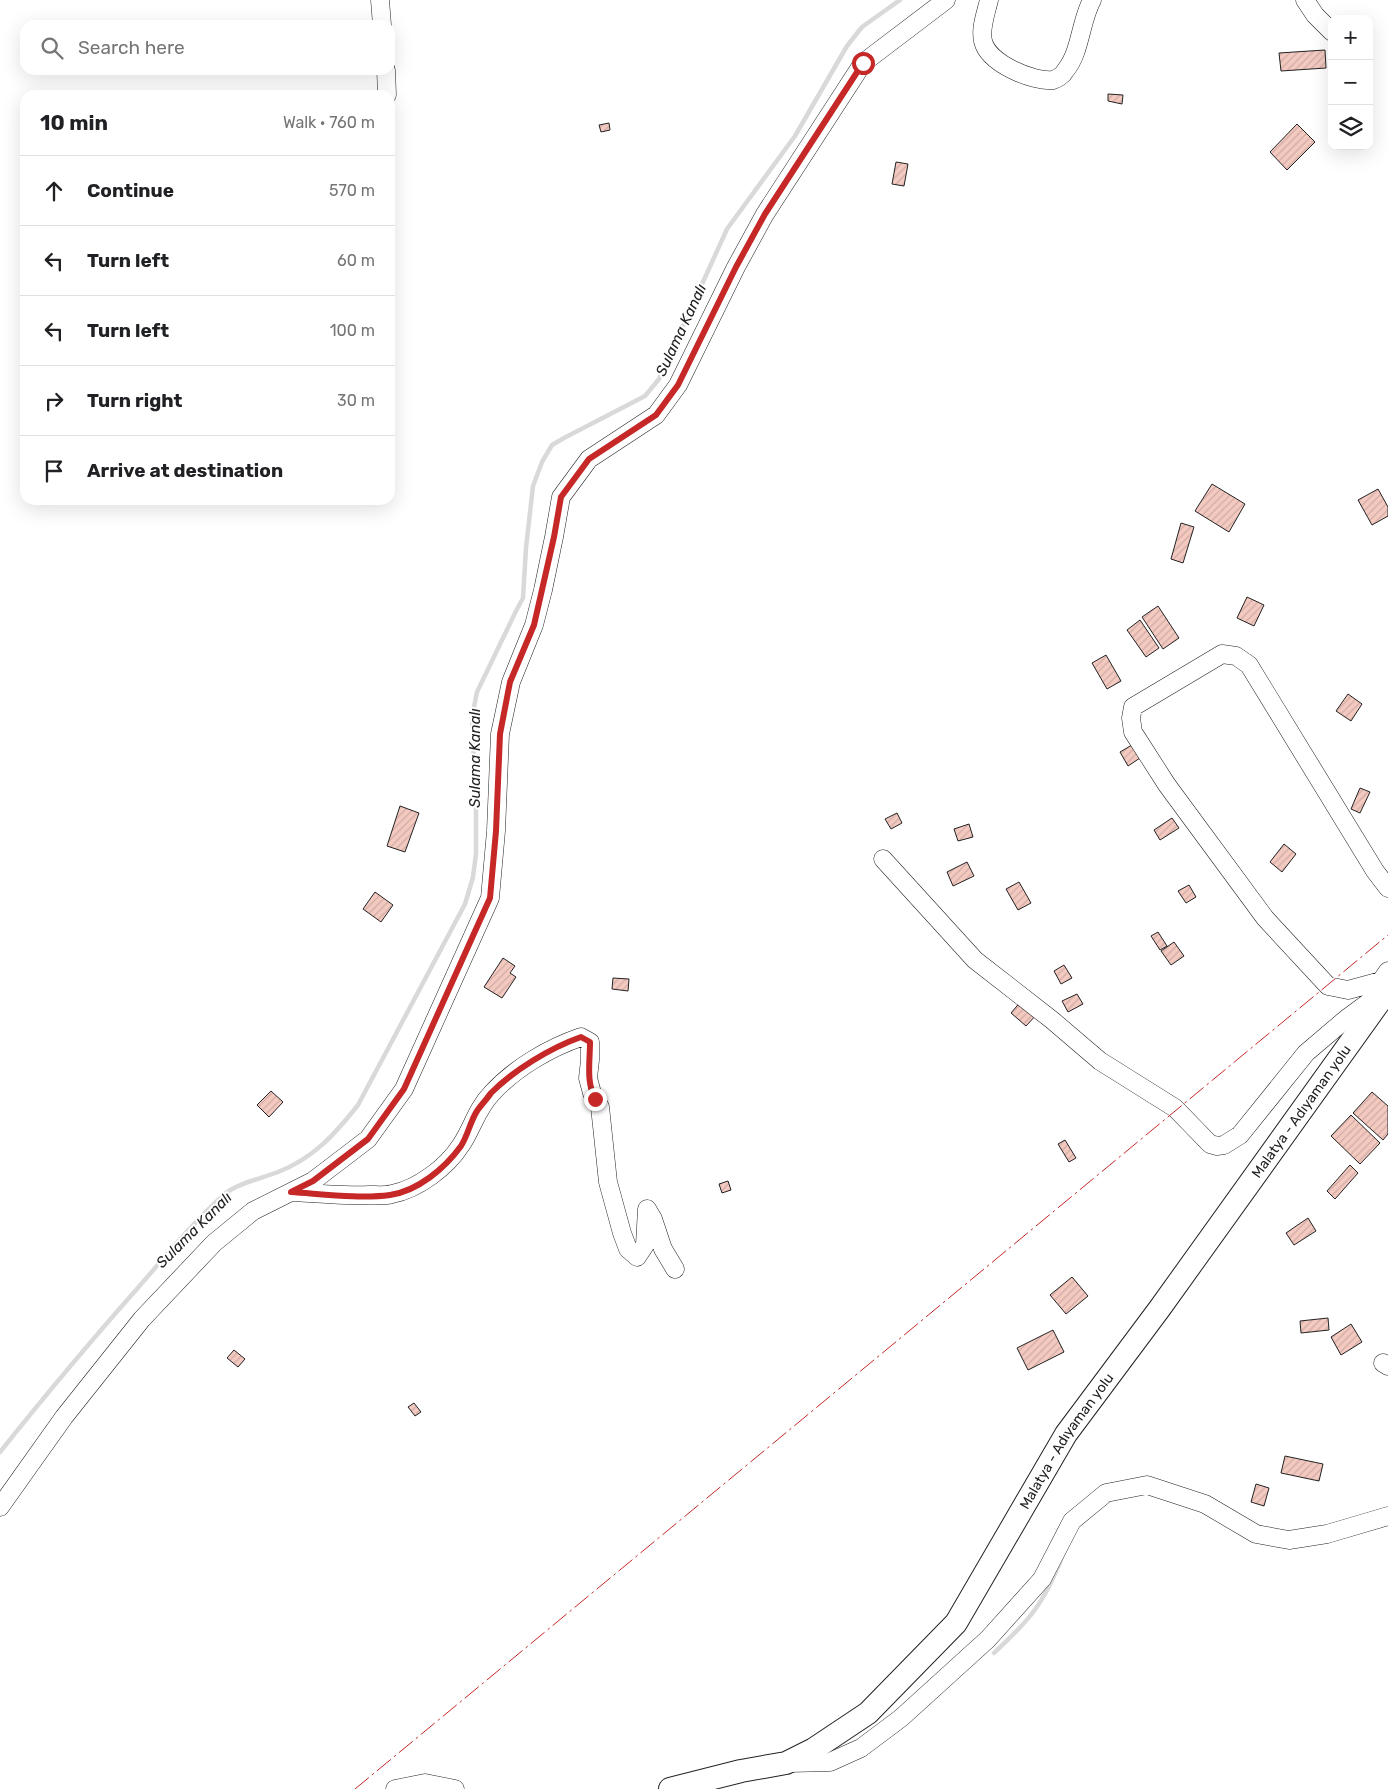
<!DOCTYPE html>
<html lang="en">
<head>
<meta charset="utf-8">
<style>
  :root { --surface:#fff; --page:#f2f2f2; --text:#202124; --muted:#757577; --line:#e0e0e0 }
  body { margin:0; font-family:Rubik,sans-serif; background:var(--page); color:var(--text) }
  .controls { position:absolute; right:15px; top:15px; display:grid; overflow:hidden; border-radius:10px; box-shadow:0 5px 20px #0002 }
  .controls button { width:45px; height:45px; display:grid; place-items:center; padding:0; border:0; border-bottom:1px solid var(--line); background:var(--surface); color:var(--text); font:25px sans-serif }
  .stop { position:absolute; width:15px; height:15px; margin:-11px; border:4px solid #c62828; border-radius:50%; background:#fff }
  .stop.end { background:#c62828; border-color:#fff; box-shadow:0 1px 5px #0008 }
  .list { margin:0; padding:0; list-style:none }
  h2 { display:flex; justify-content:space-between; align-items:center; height:65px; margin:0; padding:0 20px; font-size:21px }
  h2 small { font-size:16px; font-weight:400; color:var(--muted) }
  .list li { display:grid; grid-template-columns:32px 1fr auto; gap:15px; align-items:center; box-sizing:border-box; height:70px; padding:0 20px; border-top:1px solid var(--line) }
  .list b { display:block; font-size:19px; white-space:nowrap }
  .list em { font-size:16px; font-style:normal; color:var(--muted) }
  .icon { flex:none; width:28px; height:28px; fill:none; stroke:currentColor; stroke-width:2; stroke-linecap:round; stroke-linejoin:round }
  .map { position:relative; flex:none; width:1388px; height:1789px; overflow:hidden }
  .search { position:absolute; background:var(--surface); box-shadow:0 5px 20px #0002; left:20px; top:20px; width:375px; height:55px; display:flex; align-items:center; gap:12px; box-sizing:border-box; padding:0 18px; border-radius:15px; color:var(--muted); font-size:19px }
  .panel { position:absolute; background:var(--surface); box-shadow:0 5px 20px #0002; left:20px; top:90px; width:375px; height:415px; border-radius:15px }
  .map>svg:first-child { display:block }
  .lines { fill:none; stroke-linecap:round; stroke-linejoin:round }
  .stream { stroke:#d9d9d9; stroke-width:4.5 }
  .building { fill:url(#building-hatch); stroke:#222 }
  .minor-casing { stroke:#222; stroke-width:19 }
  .major-casing { stroke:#222; stroke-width:24 }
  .minor { stroke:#fff; stroke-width:18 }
  .major { stroke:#fff; stroke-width:22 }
  .power { stroke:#c62828; stroke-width:1; stroke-dasharray:18 4 2.5 4; stroke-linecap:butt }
  .route { stroke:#c62828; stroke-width:6 }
  .labels { text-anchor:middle; stroke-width:4; stroke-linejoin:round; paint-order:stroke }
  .street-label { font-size:14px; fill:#222; stroke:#fff }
  .water-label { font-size:15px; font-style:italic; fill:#222; stroke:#fff }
</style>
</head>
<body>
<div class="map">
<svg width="1388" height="1789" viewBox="0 0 1388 1789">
  <defs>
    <pattern id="building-hatch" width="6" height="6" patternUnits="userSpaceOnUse" patternTransform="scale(1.25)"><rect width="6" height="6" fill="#f3c9c0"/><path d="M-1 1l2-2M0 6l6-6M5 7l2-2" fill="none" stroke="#d0aca5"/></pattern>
  </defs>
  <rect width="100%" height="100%" fill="#fff"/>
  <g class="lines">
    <!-- stream -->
    <path class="stream" d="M 0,1452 C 44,1397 89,1343 136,1290 C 165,1257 193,1222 226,1193 C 238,1183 263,1178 278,1172 C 314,1158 335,1134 358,1105 L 465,904 L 473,877 L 476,854 L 476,808 L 472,717 L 477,692 L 516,611 L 523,598 L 526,548 L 533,486 L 542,462 L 552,445 L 564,438 L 645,396 L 659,379 L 727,229 L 795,136 L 847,46 L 862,27 L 900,0
      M 994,1653 C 1006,1641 1020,1629 1030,1616 C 1044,1599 1054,1578 1062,1557"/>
  </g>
  <!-- building -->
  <path class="building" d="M 1325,50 L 1326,68 L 1281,71 L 1279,53 Z
    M 1108,94 L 1123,95 L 1122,104 L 1108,101 Z
    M 609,123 L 610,130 L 601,132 L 599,125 Z
    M 1297,124 L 1315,142 L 1287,170 L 1270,152 Z
    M 896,162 L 908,164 L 904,186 L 892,184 Z
    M 1212,484 L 1245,504 L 1229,532 L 1195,511 Z
    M 1378,489 L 1388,507 L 1388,516 L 1372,525 L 1358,500 Z
    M 1181,523 L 1194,527 L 1183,563 L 1171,559 Z
    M 1247,597 L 1264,605 L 1254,626 L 1237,618 Z
    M 1158,606 L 1179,638 L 1163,649 L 1142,617 Z
    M 1140,620 L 1159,648 L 1146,657 L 1127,630 Z
    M 1106,655 L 1121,681 L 1107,689 L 1092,663 Z
    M 1348,694 L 1362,704 L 1351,721 L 1336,711 Z
    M 1132,745 L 1140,758 L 1128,766 L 1120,752 Z
    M 1360,788 L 1370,792 L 1360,813 L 1351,809 Z
    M 400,806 L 419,813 L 405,852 L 387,846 Z
    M 897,813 L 902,823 L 891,829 L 885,819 Z
    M 1172,818 L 1179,828 L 1160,840 L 1154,830 Z
    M 969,824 L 973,837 L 958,841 L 954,829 Z
    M 1284,844 L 1296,854 L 1282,872 L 1270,862 Z
    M 967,862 L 974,876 L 953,886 L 947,872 Z
    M 1019,882 L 1031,903 L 1018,910 L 1006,889 Z
    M 1189,885 L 1196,897 L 1186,903 L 1178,891 Z
    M 375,892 L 393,905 L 381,922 L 363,909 Z
    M 1158,932 L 1167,946 L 1160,950 L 1151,936 Z
    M 1174,942 L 1184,956 L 1171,965 L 1161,951 Z
    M 503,958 L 515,966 L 510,973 L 516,977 L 502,998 L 484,987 Z
    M 1064,965 L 1072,978 L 1061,984 L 1054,971 Z
    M 613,978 L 629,979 L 628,991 L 612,989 Z
    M 1077,994 L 1083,1004 L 1068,1012 L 1062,1001 Z
    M 1022,1000 L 1038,1013 L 1026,1026 L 1011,1013 Z
    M 271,1091 L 283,1102 L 269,1117 L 257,1105 Z
    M 1372,1092 L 1388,1106 L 1388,1134 L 1383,1140 L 1353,1113 Z
    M 1351,1115 L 1380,1143 L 1360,1164 L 1331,1136 Z
    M 1065,1140 L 1076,1158 L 1069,1162 L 1058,1144 Z
    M 1350,1165 L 1358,1173 L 1335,1199 L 1327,1191 Z
    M 728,1181 L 731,1190 L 722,1193 L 719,1184 Z
    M 1308,1218 L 1316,1231 L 1294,1245 L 1286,1233 Z
    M 1072,1277 L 1088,1296 L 1066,1314 L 1050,1295 Z
    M 1328,1318 L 1329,1330 L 1301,1333 L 1300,1321 Z
    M 1351,1324 L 1362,1342 L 1341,1355 L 1331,1337 Z
    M 1053,1330 L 1064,1352 L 1028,1370 L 1017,1348 Z
    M 234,1350 L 245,1359 L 238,1367 L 227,1358 Z
    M 414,1403 L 421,1412 L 415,1416 L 408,1407 Z
    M 1285,1456 L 1323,1464 L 1319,1481 L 1281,1473 Z
    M 1256,1484 L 1269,1488 L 1264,1506 L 1251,1502 Z"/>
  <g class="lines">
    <!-- minor casing -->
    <g class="minor-casing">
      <path id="minor" d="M 380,0 L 382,25
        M 989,0 C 986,13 980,28 983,41 C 988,63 1032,82 1053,80 C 1057,79 1063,75 1065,71 C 1081,52 1080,22 1092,0
        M 1305,0 L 1315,15 L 1332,32
        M 386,70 L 387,95
        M 883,859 L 975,960 L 1052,1020 L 1100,1061 L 1175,1108 L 1210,1144 L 1217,1146 L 1224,1145 L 1240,1135 L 1306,1053 L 1346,1019 L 1380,994
        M 1388,888 L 1375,871 L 1249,665 L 1236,656 L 1222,654 L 1133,707 L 1131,718 L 1133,732 L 1167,785 L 1265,918 L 1328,986 L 1348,990 L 1381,981 L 1388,971
        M 293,1192 C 319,1194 344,1196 369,1195 C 376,1195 385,1196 392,1194 C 418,1189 447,1167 461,1145 C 473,1127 476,1110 492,1093 C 515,1068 549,1048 581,1037 L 590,1042 L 590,1060 L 588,1078 L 592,1093 L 600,1107 L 608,1182 L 622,1233 L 628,1249 L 637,1257 L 645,1245 L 647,1209 L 653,1219 L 663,1249 L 675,1269
        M 1383,1363 L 1388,1366
        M 0,1507 L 64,1417 L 142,1319 L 214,1243 L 253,1211 L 313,1181 L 368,1139 L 404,1089 L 490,898 L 496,831 L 500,734 L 511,682 L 534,625 L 543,590 L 554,537 L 561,497 L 589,459 L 656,415 L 678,385 L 736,267 L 765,214 L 863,63 L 946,0
        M 789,1763 L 830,1762 L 861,1748 L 901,1718 L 988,1639 L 1042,1579 L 1072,1521 L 1106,1493 L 1147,1485 L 1205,1504 L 1256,1534 L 1289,1540 L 1327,1534 L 1388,1516
        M 395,1789 L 425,1783 L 455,1789"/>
    </g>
    <!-- major casing -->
    <g class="major-casing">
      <g id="major">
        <path id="s1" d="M 670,1789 L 741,1771 L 786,1763 L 814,1749 L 868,1713 L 956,1623 L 1066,1434 L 1160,1308 L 1388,990"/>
      </g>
    </g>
    <!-- minor -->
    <use href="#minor" class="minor"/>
    <!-- major -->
    <use href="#major" class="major"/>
    <!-- power -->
    <path class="power" d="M 355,1789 L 1388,935"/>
  </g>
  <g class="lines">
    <!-- route -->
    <path class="route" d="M 595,1099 C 586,1081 590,1062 590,1042 L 581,1037 C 550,1048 514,1070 491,1093 C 487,1099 481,1105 477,1111 C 470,1122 468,1135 461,1146 C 445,1168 418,1191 390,1195 C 360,1199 322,1194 291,1192 L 313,1181 L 368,1139 L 404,1089 L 490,898 L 496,831 L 500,734 L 510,682 L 534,625 L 554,537 L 561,497 L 589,459 L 656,415 L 678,385 L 736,267 L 765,214 L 863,63"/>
  </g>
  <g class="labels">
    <!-- street labels -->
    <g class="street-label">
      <text dy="5" stroke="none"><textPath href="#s1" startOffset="959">Malatya - Adıyaman yolu</textPath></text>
      <text dy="5" stroke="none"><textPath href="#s1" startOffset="554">Malatya - Adıyaman yolu</textPath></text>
    </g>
    <!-- water labels -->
    <g class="water-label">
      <text transform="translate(681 330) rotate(-65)" y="5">Sulama Kanalı</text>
      <text transform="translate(475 758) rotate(-90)" y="5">Sulama Kanalı</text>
      <text transform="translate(194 1230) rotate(-45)" y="5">Sulama Kanalı</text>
    </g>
  </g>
</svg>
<div class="controls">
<button>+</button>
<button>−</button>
<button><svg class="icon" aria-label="layers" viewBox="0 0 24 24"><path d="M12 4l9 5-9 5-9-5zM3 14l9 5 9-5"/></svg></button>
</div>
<div class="stop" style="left:863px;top:63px"></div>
<div class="stop end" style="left:595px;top:1099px"></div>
<div class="search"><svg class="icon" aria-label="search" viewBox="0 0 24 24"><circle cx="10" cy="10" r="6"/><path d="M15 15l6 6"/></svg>Search here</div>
<section class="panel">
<h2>10 min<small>Walk · 760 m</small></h2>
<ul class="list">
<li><svg class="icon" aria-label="ahead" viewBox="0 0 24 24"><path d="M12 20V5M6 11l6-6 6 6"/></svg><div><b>Continue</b></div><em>570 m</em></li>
<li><svg class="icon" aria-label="left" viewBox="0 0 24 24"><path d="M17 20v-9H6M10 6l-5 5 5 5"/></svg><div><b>Turn left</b></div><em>60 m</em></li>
<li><svg class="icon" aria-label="left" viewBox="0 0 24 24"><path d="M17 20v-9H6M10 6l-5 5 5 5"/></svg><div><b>Turn left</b></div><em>100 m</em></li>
<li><svg class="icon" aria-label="right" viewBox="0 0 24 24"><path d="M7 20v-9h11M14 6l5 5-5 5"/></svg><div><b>Turn right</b></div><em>30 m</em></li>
<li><svg class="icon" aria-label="arrive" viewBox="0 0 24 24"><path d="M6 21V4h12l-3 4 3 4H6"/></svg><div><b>Arrive at destination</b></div></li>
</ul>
</section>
</div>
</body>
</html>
